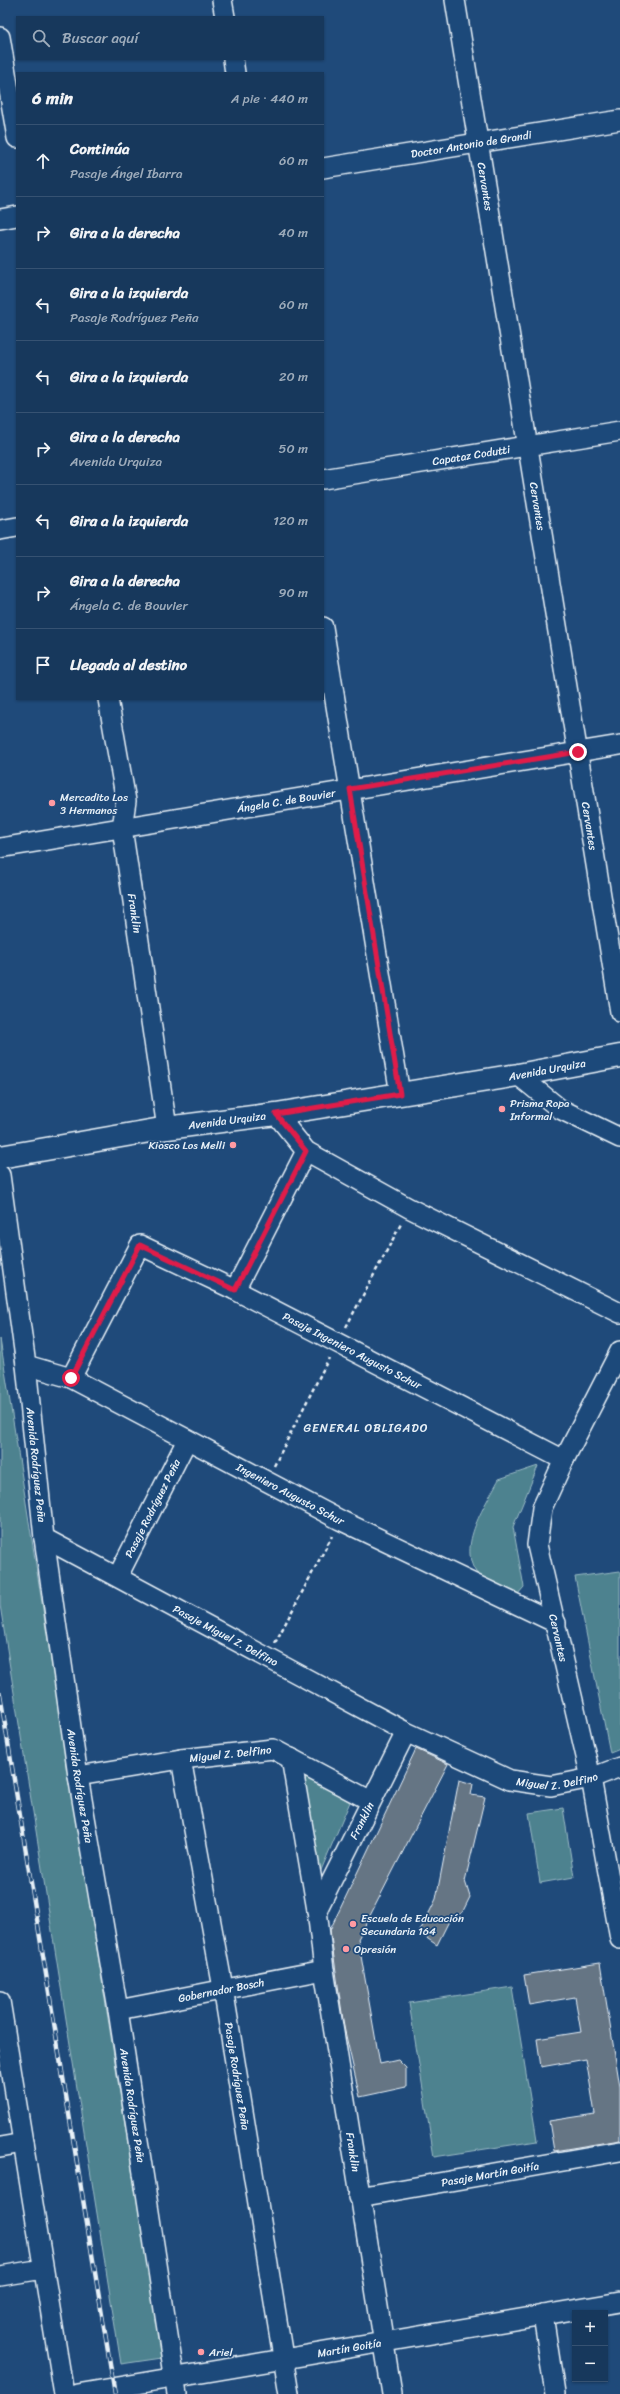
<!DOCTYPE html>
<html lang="es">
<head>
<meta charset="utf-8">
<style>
  :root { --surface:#17385c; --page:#244365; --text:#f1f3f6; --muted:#9eacbb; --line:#365272 }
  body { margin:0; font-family:Sriracha,sans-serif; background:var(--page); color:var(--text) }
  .controls { position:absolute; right:12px; bottom:12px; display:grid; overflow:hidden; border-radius:0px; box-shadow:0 1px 3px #0004 }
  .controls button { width:36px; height:36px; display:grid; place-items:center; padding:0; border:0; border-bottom:1px solid var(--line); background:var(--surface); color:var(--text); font:20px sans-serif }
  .stop { position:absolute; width:12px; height:12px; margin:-9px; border:3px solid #e11d48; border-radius:50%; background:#fff }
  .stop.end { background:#e11d48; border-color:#fff; box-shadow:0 1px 4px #0008 }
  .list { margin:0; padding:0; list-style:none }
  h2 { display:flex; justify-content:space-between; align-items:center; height:52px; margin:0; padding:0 16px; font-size:17px }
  h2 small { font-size:13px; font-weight:400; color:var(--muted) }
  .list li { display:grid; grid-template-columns:26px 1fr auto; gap:12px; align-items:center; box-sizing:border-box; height:72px; padding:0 16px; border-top:1px solid var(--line) }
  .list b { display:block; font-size:15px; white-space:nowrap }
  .list p { margin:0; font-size:13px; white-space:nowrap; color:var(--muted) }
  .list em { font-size:13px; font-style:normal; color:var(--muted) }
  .icon { flex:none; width:22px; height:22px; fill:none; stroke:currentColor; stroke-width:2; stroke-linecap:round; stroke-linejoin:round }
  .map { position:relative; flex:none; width:620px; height:2394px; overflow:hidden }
  .search { position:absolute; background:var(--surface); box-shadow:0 1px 3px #0004; left:16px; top:16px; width:308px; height:44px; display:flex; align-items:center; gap:10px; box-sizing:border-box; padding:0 14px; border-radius:0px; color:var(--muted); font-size:15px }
  .panel { position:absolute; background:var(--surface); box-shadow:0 1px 3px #0004; left:16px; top:72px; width:308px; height:628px; border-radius:0px }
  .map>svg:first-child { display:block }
  .green { fill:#4d828f; stroke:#9abac4 }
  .building { fill:#657484; stroke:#e8f1f8 }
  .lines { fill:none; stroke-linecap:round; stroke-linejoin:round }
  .street-casing { stroke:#e8f1f8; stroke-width:22 }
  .secondary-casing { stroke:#e8f1f8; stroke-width:25 }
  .path { stroke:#e8f1f8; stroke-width:2.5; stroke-dasharray:4 3; stroke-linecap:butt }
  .street { stroke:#1f4a7a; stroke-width:19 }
  .secondary { stroke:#1f4a7a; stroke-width:22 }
  .rail-casing { stroke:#e8f1f8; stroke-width:4.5 }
  .rail { stroke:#1f4a7a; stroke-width:3; stroke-dasharray:9; stroke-linecap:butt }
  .route { stroke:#e11d48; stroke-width:5 }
  .poi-dot { fill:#ff9aa2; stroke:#1f4a7a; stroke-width:1.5 }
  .labels { text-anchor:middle; stroke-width:3.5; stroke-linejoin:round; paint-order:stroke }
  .street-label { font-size:11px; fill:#e8f1f8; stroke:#1f4a7a }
  .poi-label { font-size:11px; fill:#e8f1f8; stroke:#1f4a7a; text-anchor:start }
  .neighbourhood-label { font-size:12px; letter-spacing:1px; fill:#e8f1f8; stroke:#1f4a7a }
</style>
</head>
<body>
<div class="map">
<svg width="620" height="2394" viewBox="0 0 620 2394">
  <rect width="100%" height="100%" fill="#1f4a7a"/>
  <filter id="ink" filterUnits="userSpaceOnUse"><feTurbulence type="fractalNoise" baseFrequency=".025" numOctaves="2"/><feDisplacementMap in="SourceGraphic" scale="8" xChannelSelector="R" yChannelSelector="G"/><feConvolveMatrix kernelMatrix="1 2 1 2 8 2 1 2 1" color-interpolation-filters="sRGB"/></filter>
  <g filter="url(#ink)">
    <!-- green -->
    <path class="green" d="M 0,1339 L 162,2358 L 121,2364 L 0,1605 Z
      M 538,1466 L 513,1527 L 524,1587 L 517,1595 C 507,1590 489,1586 481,1578 C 453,1551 485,1506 499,1479 Z
      M 620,1571 L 620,1749 L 610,1753 L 575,1577 Z
      M 300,1774 L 350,1802 L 319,1875 Z
      M 563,1808 L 574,1877 L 540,1883 L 529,1813 Z
      M 512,1987 L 537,2141 L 434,2157 L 409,2003 Z"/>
    <!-- building -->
    <path class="building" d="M 416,1749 L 448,1764 L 358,1939 L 380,2064 L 398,2060 L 406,2068 L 406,2087 L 360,2097 L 344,2027 L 330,1930 Z
      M 459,1780 L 473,1784 L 471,1795 L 485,1797 L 465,1881 L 470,1897 L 462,1913 L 450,1919 L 437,1945 L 419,1933 L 436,1899 Z
      M 600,1963 L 620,2087 L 620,2140 L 554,2151 L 549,2121 L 595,2114 L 586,2059 L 541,2067 L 537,2039 L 581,2032 L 575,1997 L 529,2005 L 524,1975 Z"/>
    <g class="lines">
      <!-- street casing -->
      <g class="street-casing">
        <g id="street">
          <path d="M 222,0 L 225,17"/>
          <path id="s1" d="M 455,0 L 620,1012"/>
          <path d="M 0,37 L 17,138"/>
          <path d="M 233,59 L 235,73"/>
          <path id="s2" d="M 323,168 L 620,120"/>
          <path d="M 0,219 L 17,216"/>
          <path id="s3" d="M 323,479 L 620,431"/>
          <path d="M 0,530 L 17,527"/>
          <path d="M 323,627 L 400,1094"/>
          <path id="s4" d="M 108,699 L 126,801 L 122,828 L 167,1128"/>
          <path id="s5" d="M 0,848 L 620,745"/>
          <path d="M 518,1075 L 560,1109 L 620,1138"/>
          <path d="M 276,1114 L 306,1151 L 409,1208 L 620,1313"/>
          <path id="s6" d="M 0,1175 L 26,1365 L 44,1538 L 78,1776 L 118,2010 L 177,2394"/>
          <path d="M 235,1290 L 306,1151"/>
          <path id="s7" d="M 620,1351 L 564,1460 L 542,1508 L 537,1545 L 591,1778 L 620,1939"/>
          <path id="s8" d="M 26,1365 L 71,1378 L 340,1520 L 556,1623"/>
          <path id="s9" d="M 71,1378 L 140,1245 L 235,1290 L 564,1460"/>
          <path id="s10" d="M 44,1538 L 406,1732 L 510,1780 L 551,1786 L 591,1778 L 620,1767"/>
          <path id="s11" d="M 118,1576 L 187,1440"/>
          <path id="s12" d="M 291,1758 L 317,1910 L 324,1970 L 392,2394"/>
          <path id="s13" d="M 181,1759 L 223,1988 L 289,2394"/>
          <path id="s14" d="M 78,1776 L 181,1759 L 273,1749 L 371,1801"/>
          <path id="s15" d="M 317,1910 L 406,1732"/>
          <path d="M 0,2001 L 64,2394"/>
          <path id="s16" d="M 118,2010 L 324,1970"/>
          <path d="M 0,2147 L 23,2143"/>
          <path id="s17" d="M 359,2197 L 620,2151"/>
          <path d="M 0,2276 L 43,2269"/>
          <path d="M 543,2315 L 555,2394"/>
          <path id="s18" d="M 77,2394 L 620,2302"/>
        </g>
      </g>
      <!-- secondary casing -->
      <g class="secondary-casing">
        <g id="secondary">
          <path id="s19" d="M 0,1157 L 167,1128 L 276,1114 L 518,1075 L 620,1056"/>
        </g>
      </g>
      <!-- path -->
      <path class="path" d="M 346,1327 L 401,1224
        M 274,1466 L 329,1358
        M 275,1643 L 332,1536"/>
      <!-- street -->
      <use href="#street" class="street"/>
      <!-- secondary -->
      <use href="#secondary" class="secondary"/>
      <!-- rail casing -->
      <g class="rail-casing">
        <path id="rail" d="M 0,1694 L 115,2394"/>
      </g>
      <!-- rail -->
      <use href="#rail" class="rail"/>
    </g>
  </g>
  <g class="lines" filter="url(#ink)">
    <!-- route -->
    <path class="route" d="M 71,1378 L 140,1245 L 235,1290 L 306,1151 L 276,1114 L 400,1094 L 350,789 L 578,752"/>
  </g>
  <!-- markers -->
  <g class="poi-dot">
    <circle cx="52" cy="803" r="4"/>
    <circle cx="502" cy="1109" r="4"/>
    <circle cx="233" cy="1145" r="4"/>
    <circle cx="353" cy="1924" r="4"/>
    <circle cx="346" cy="1949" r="4"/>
    <circle cx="201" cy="2352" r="4"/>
  </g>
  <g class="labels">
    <!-- street labels -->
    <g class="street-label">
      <text dy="4" stroke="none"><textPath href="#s2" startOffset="150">Doctor Antonio de Grandi</textPath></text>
      <text dy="4" stroke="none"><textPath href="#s1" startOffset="189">Cervantes</textPath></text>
      <text dy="4" stroke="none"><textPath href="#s3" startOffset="150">Capataz Codutti</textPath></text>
      <text dy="4" stroke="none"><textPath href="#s1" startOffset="513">Cervantes</textPath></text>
      <text dy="4" stroke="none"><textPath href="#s5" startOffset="290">Ángela C. de Bouvier</textPath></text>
      <text dy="4" stroke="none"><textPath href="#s1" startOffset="837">Cervantes</textPath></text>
      <text dy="4" stroke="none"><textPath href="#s4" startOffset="217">Franklin</textPath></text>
      <text dy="4" stroke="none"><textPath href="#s19" startOffset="554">Avenida Urquiza</textPath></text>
      <text dy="4" stroke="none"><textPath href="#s19" startOffset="230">Avenida Urquiza</textPath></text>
      <text dy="4" stroke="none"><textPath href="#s9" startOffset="387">Pasaje Ingeniero Augusto Schur</textPath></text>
      <text dy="4" stroke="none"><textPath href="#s6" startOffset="292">Avenida Rodríguez Peña</textPath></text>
      <text dy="4" stroke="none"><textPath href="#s8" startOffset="295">Ingeniero Augusto Schur</textPath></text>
      <text dy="4" stroke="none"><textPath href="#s11" startOffset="76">Pasaje Rodríguez Peña</textPath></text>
      <text dy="4" stroke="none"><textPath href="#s10" startOffset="206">Pasaje Miguel Z. Delfino</textPath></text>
      <text dy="4" stroke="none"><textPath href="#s7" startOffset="308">Cervantes</textPath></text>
      <text dy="4" stroke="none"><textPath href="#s14" startOffset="154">Miguel Z. Delfino</textPath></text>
      <text dy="4" stroke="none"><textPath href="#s10" startOffset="573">Miguel Z. Delfino</textPath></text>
      <text dy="4" stroke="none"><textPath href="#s6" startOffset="616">Avenida Rodríguez Peña</textPath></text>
      <text dy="4" stroke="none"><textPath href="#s15" startOffset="100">Franklin</textPath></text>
      <text dy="4" stroke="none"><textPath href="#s16" startOffset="105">Gobernador Bosch</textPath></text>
      <text dy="4" stroke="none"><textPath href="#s13" startOffset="322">Pasaje Rodríguez Peña</textPath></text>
      <text dy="4" stroke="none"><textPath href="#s6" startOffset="940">Avenida Rodríguez Peña</textPath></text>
      <text dy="4" stroke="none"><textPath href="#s12" startOffset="399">Franklin</textPath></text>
      <text dy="4" stroke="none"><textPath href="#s17" startOffset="133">Pasaje Martín Goitía</textPath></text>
      <text dy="4" stroke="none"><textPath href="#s18" startOffset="276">Martín Goitía</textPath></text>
    </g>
    <!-- poi labels -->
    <g class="poi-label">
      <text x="60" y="801">Mercadito Los<tspan x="60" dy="13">3 Hermanos</tspan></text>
      <text x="510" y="1107">Prisma Ropa<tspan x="510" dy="13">Informal</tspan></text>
      <text x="225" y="1149" text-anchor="end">Kiosco Los Melli</text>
      <text x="361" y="1922">Escuela de Educación<tspan x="361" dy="13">Secundaria 164</tspan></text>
      <text x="354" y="1953">Opresión</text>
      <text x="209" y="2356">Ariel</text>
    </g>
    <!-- neighbourhood labels -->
    <g class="neighbourhood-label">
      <text x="366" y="1432">GENERAL OBLIGADO</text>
    </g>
  </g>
</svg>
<div class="controls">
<button>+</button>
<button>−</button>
</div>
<div class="stop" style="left:71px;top:1378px"></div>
<div class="stop end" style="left:578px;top:752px"></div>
<div class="search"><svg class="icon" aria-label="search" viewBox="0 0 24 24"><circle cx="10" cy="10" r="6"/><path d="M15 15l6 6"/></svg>Buscar aquí</div>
<section class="panel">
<h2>6 min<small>A pie · 440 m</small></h2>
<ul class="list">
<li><svg class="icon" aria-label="ahead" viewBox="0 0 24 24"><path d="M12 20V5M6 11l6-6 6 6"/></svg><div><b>Continúa</b><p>Pasaje Ángel Ibarra</p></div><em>60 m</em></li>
<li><svg class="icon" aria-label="right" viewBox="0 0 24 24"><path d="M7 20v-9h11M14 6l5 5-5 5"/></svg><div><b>Gira a la derecha</b></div><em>40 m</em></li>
<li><svg class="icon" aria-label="left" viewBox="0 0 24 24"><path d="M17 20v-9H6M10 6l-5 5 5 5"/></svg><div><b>Gira a la izquierda</b><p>Pasaje Rodríguez Peña</p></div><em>60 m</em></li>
<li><svg class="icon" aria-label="left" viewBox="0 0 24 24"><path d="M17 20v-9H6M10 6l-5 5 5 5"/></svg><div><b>Gira a la izquierda</b></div><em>20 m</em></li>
<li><svg class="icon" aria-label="right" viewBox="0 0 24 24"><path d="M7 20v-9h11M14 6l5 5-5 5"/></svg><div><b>Gira a la derecha</b><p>Avenida Urquiza</p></div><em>50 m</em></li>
<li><svg class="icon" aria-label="left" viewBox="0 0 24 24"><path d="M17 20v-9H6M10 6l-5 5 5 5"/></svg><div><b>Gira a la izquierda</b></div><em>120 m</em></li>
<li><svg class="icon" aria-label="right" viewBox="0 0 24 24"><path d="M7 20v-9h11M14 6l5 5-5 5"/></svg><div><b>Gira a la derecha</b><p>Ángela C. de Bouvier</p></div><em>90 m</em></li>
<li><svg class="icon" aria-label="arrive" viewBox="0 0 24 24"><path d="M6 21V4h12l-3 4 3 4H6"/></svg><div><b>Llegada al destino</b></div></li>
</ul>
</section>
</div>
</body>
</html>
